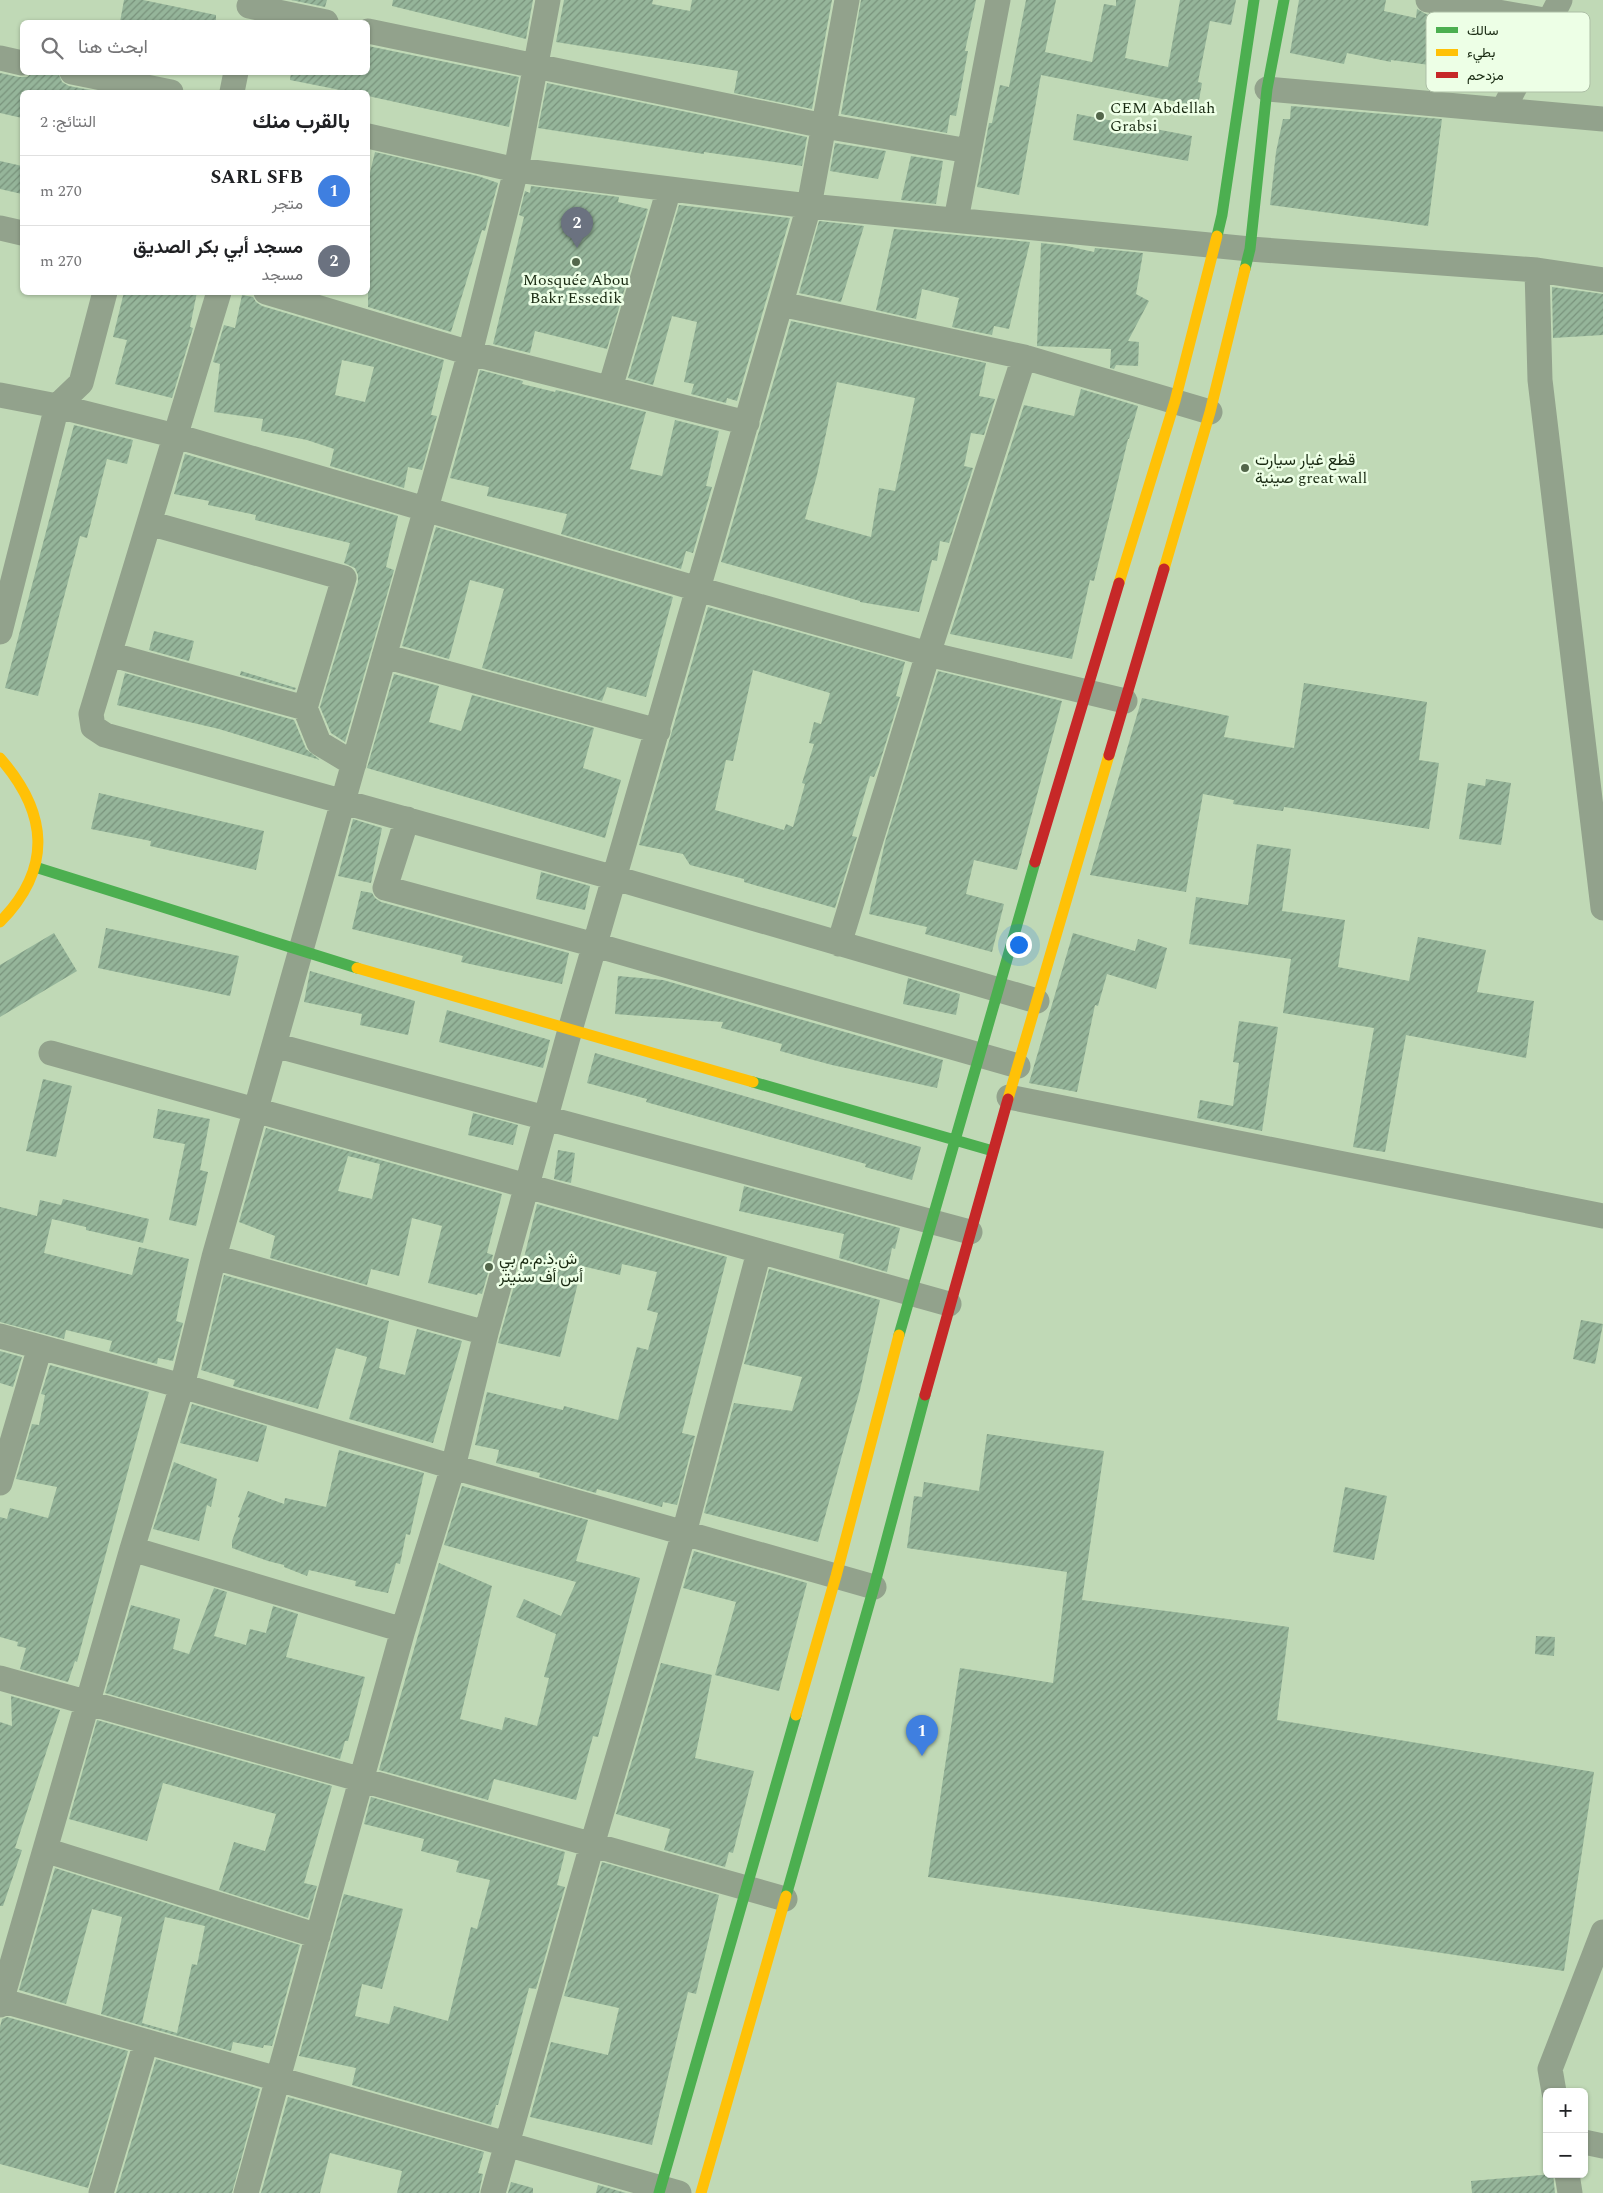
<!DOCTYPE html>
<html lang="ar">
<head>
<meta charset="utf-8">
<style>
  :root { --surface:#fff; --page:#f6f6f6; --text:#202124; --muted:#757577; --line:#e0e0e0; --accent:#db2777 }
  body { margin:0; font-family:Spectral,Vazirmatn,serif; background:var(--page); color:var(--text); direction:rtl }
  .controls { position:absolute; right:15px; bottom:15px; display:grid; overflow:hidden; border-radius:8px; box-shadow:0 1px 4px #0004 }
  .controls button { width:45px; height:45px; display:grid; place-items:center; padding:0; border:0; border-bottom:1px solid var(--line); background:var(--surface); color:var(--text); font:25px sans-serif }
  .you { position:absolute; left:1018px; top:944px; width:18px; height:18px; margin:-12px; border:4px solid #fff; border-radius:50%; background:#1a73e8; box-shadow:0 0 0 8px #1a73e833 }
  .badge { display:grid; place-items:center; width:32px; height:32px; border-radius:50%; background:var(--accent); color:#fff; font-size:16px; font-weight:700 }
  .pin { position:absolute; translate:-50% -41px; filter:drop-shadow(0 1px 2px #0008) }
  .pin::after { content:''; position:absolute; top:26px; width:18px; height:15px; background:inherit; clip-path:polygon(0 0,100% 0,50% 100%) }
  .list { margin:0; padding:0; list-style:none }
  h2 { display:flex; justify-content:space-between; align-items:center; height:65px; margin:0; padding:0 20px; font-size:21px }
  h2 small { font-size:16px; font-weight:400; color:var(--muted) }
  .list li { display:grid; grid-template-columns:32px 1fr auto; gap:15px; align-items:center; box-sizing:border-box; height:70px; padding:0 20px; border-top:1px solid var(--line) }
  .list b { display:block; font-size:19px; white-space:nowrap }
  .list p { margin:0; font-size:16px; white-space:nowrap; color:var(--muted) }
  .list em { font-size:16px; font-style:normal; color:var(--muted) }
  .icon { flex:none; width:28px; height:28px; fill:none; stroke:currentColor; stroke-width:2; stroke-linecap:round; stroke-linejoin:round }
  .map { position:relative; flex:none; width:1603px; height:2193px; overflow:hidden; direction:ltr }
  .search { position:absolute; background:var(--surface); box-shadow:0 1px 4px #0004; left:20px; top:20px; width:350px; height:55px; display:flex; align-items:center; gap:12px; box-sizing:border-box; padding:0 18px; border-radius:8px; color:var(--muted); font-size:19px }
  .panel { position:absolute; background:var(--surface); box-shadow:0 1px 4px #0004; left:20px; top:90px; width:350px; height:205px; border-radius:8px; direction:rtl }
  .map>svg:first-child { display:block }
  .building { fill:url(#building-hatch); fill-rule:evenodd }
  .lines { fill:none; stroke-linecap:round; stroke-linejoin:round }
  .street { stroke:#92a28c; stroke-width:25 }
  .fast { stroke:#4caf50; stroke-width:11 }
  .slow { stroke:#ffc107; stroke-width:11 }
  .jam { stroke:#c62828; stroke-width:11 }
  .poi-dot { fill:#53674b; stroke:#edffe6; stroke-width:2 }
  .labels { text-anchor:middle; stroke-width:5; stroke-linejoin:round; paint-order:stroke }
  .poi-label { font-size:16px; fill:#192a12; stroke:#edffe6; text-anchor:start }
  .key { fill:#edffe6; stroke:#adbfa6; stroke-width:1 }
  .key-label { font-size:14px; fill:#192a12 }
</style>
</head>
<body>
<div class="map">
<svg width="1603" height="2193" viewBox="0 0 1603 2193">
  <defs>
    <pattern id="building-hatch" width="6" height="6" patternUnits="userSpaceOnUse" patternTransform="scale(1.25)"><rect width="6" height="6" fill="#95b59a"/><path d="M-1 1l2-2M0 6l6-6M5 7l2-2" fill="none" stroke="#79937c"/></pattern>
  </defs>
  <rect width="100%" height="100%" fill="#c0d9b6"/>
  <!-- building -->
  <path class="building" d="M 124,0 L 143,0 L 216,15 L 216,22 L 120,22 Z
    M 291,0 L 327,0 L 325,7 Z
    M 393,0 L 533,0 L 526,39 L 392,6 Z
    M 564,0 L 653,0 L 652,4 L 690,11 L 692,0 L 832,0 L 812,109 L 734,93 L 738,71 L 556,42 Z
    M 861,0 L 976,0 L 965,51 L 968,51 L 956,116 L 950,115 L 947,133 L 841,114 Z
    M 1026,0 L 1056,0 L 1045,52 L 1092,62 L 1104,4 L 1116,6 L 1116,0 L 1136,0 L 1125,58 L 1168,67 L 1180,0 L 1236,0 L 1231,25 L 1210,21 L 1198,82 L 1202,83 L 1198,106 L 1041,75 L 1019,195 L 977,187 L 989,123 L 992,123 L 1000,85 L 1009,87 Z
    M 1299,0 L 1386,0 L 1384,11 L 1416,18 L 1417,9 L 1426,14 L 1518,30 L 1517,34 L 1505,33 L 1500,74 L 1391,60 L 1391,62 L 1347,53 L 1344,64 L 1290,53 Z
    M 368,46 L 519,77 L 509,127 L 368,96 L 368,92 L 350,92 L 290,80 L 291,72 L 368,72 Z
    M 33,72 L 58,72 L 62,82 L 69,86 L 101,92 L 22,92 L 22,118 L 0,113 L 0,73 L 19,77 L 27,77 Z
    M 547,83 L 807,137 L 802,166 L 704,152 L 704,154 L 538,128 Z
    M 1291,106 L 1442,119 L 1428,226 L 1270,205 L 1276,152 L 1283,119 L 1290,119 Z
    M 1077,114 L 1192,136 L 1188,161 L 1073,140 Z
    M 835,143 L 886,151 L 878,179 L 830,171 Z
    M 375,152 L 478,176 L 498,183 L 485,231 L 482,230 L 451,332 L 368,307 L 368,181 Z
    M 911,156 L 943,161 L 936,204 L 901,200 Z
    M 0,161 L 22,166 L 22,194 L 0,189 Z
    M 531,186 L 619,197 L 618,202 L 648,209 L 607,349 L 535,331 L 530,353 L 493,344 L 524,217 L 519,215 L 525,191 L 530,193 Z
    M 679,205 L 790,218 L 737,401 L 727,398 L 726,403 L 691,394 L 694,384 L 684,382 L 697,322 L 672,316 L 653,385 L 628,378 Z
    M 819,221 L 864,226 L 841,302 L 799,293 Z
    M 894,229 L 1030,242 L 1009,329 L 994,326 L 992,335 L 952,327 L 959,298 L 922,289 L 916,319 L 876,310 Z
    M 1041,243 L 1067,246 L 1094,252 L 1095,248 L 1143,253 L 1136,294 L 1149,301 L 1128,341 L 1139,342 L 1138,366 L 1116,365 L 1114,369 L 1110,368 L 1111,349 L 1037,346 Z
    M 1552,287 L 1603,294 L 1603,335 L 1553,338 Z
    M 124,292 L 197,292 L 190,327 L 193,328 L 172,398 L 115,384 L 127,340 L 113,337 Z
    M 242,295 L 253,297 L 256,302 L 262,306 L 444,360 L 431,415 L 437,416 L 422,470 L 408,467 L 404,488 L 330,466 L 334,449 L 307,440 L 261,431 L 263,419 L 214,412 L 220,364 L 213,362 L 224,325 L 235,328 ZM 342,360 L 374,367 L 365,402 L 335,395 Z
    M 791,321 L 986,363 L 979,396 L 995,399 L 984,435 L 971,433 L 964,466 L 973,468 L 949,543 L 940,541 L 937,561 L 932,560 L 919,612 L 860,602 L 860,601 L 721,562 ZM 837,382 L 915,398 L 895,491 L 879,488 L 871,537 L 805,519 L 817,475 Z
    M 480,370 L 523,381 L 522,384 L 555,392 L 556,390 L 646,412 L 630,469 L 662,476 L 675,420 L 719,431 L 706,486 L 712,487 L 693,553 L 686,551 L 681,569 L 561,534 L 567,514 L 487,496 L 489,487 L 450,478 Z
    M 1081,389 L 1138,406 L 1129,439 L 1128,439 L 1094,581 L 1090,580 L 1072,659 L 950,634 L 1024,405 L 1074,416 Z
    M 74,425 L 133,440 L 127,464 L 107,459 L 87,538 L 80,536 L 38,696 L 5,688 Z
    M 185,454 L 398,516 L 386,567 L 394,570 L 345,742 L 331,733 L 320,707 L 358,582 L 358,575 L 355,568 L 344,563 L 350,543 L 255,520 L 256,515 L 208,505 L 209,501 L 174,494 Z
    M 436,527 L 673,597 L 646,697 L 607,687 L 602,701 L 482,668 L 504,589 L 470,580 L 449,659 L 402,646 Z
    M 708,607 L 905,662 L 896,696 L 900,697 L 879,765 L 874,777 L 870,776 L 852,836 L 857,837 L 835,908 L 744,882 L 744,879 L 690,865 L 683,854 L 639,845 ZM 753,670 L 830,693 L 821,724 L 814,722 L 809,743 L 814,744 L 802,783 L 805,784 L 793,827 L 786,824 L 784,830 L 715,810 L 726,760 L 733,761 Z
    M 154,631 L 194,641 L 189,661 L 149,650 Z
    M 241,671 L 296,688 L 295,690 L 240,675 Z
    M 938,671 L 1062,701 L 1017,870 L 974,860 L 966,894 L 1004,904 L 992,952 L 925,934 L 927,927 L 869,914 L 885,842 Z
    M 125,673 L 294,720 L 306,749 L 320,760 L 219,729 L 117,705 Z
    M 394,674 L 439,686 L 429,722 L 461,731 L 472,695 L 594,728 L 583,768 L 621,780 L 605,838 L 367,768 Z
    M 1304,683 L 1427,702 L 1419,760 L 1439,763 L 1429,829 L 1284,807 L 1283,811 L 1233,804 L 1234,800 L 1203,794 L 1186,892 L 1090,875 L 1142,698 L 1229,716 L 1224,737 L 1294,748 Z
    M 1486,779 L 1511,783 L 1501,845 L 1459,839 L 1468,783 L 1485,786 Z
    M 99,793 L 264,831 L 256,870 L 150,846 L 151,841 L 91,829 Z
    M 353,819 L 382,828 L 371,883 L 338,876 Z
    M 1257,844 L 1291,849 L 1282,911 L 1345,920 L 1338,967 L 1409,981 L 1418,937 L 1486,950 L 1477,992 L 1534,1001 L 1526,1058 L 1406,1035 L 1385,1152 L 1353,1147 L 1374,1028 L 1283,1013 L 1291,959 L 1189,944 L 1196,897 L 1248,905 Z
    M 541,872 L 590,886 L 585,910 L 536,899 Z
    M 361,891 L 372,893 L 375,898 L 381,902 L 569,953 L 562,984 L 461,962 L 463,956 L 352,929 Z
    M 106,928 L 239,956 L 230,996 L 98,968 Z
    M 54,933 L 77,971 L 0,1017 L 0,965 Z
    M 1073,933 L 1135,951 L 1138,939 L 1167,948 L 1156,989 L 1107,974 L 1098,1006 L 1095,1005 L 1077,1092 L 1029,1083 Z
    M 310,971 L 415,1001 L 408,1035 L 360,1025 L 362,1014 L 304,1002 Z
    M 618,976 L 663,980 L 943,1060 L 937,1088 L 832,1065 L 780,1051 L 782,1044 L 721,1028 L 723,1022 L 615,1014 Z
    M 908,978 L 960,994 L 956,1015 L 903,1004 Z
    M 447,1010 L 550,1040 L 543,1068 L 439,1042 Z
    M 1239,1021 L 1278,1027 L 1262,1131 L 1197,1118 L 1200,1100 L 1233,1106 L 1239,1063 L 1233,1062 Z
    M 595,1053 L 921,1147 L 912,1180 L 865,1167 L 866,1164 L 646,1102 L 647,1099 L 587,1083 Z
    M 43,1079 L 72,1086 L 56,1157 L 26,1151 Z
    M 158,1109 L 210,1119 L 200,1170 L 208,1172 L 196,1226 L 169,1220 L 185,1144 L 153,1138 Z
    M 473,1113 L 518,1125 L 513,1145 L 468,1135 Z
    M 266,1128 L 502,1194 L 487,1253 L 493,1255 L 482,1294 L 478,1293 L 477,1295 L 428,1283 L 442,1226 L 412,1218 L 399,1276 L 371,1269 L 367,1285 L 270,1258 L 275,1236 L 239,1222 ZM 348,1156 L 380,1164 L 372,1199 L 338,1191 Z
    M 558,1150 L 575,1153 L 571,1183 L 554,1179 Z
    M 744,1186 L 900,1228 L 895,1249 L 892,1248 L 887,1272 L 839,1258 L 844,1234 L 739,1211 Z
    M 63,1199 L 149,1219 L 143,1243 L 86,1230 L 86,1227 L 52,1219 L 44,1253 L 132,1275 L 139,1247 L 189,1259 L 176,1321 L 183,1323 L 173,1361 L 158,1358 L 157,1364 L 109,1351 L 112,1341 L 66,1330 L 64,1339 L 0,1322 L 0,1207 L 37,1216 L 40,1200 L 61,1205 Z
    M 537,1204 L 727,1257 L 682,1433 L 695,1436 L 677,1505 L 663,1502 L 662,1507 L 597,1489 L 596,1493 L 539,1477 L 540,1473 L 496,1463 L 499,1450 L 475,1445 L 487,1392 L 563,1410 L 564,1406 L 618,1420 L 637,1347 L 648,1350 L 658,1313 L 647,1310 L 657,1272 L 622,1264 L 620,1275 L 582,1266 L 560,1357 L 498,1343 L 521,1261 L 523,1262 Z
    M 769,1269 L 880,1300 L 860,1390 L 818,1542 L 704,1513 L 734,1403 L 792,1411 L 802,1377 L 744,1364 Z
    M 224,1275 L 389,1321 L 379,1368 L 405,1375 L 417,1329 L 462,1341 L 433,1443 L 349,1419 L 367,1357 L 336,1348 L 318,1409 L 233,1386 L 235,1380 L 201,1370 Z
    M 1581,1320 L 1603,1324 L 1595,1364 L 1573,1359 Z
    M 0,1351 L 22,1357 L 13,1387 L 0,1383 Z
    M 50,1365 L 149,1392 L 77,1662 L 75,1661 L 68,1682 L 20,1669 L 26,1648 L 17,1646 L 18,1642 L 0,1637 L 0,1517 L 7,1519 L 10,1508 L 48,1518 L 57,1487 L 16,1479 L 32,1424 L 39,1425 L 45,1395 L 41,1394 Z
    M 192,1404 L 267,1426 L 258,1462 L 180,1443 Z
    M 987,1434 L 1104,1451 L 1082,1600 L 1289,1627 L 1277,1720 L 1594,1772 L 1564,1971 L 928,1877 L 960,1668 L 1053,1683 L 1067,1572 L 907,1548 L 914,1496 L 922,1497 L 924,1482 L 979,1491 Z
    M 339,1450 L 424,1473 L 410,1535 L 406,1534 L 400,1564 L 396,1563 L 388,1593 L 355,1586 L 356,1581 L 309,1570 L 307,1576 L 284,1567 L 284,1565 L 268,1561 L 232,1548 L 232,1541 L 240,1518 L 238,1517 L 248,1491 L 284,1504 L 285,1498 L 326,1507 Z
    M 174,1462 L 217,1479 L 211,1507 L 207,1505 L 199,1541 L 153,1529 Z
    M 462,1486 L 588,1520 L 576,1561 L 640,1578 L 598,1737 L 593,1736 L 576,1800 L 494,1779 L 488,1800 L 379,1770 L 439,1563 L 492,1586 L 460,1719 L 502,1730 L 505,1717 L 537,1726 L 549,1678 L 544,1677 L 556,1634 L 516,1617 L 524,1599 L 561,1616 L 576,1582 L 444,1545 Z
    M 1345,1487 L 1387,1496 L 1374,1560 L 1333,1552 Z
    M 694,1551 L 807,1583 L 779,1691 L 715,1675 L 736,1602 L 683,1588 Z
    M 214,1588 L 227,1592 L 214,1636 L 246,1645 L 250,1629 L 266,1633 L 273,1606 L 298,1614 L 286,1657 L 365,1677 L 348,1741 L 345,1741 L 340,1759 L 105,1693 L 131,1605 L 180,1619 L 173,1649 L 189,1654 Z
    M 1536,1636 L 1555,1637 L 1554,1656 L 1535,1654 Z
    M 661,1663 L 712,1675 L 695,1758 L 754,1771 L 733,1853 L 729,1852 L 725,1867 L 664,1850 L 670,1829 L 616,1814 Z
    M 11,1696 L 60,1710 L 15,1848 L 22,1850 L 3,1906 L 0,1906 L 0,1722 L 12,1726 Z
    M 97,1720 L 332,1786 L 304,1883 L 317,1886 L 308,1918 L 219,1890 L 234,1842 L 265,1851 L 276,1814 L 163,1783 L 147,1841 L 69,1819 Z
    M 371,1797 L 565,1852 L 557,1885 L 565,1887 L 536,1989 L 529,1988 L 498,2105 L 496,2105 L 491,2125 L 352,2085 L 356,2068 L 299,2056 L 344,1894 L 403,1909 L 382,1989 L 362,1984 L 355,2016 L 389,2024 L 394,2006 L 448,2021 L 471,1927 L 477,1929 L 490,1880 L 456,1872 L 459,1861 L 421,1851 L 424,1839 L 364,1824 Z
    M 602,1862 L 719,1895 L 696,1994 L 688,1992 L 652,2145 L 530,2117 L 551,2042 L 608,2055 L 619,2008 L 564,1996 Z
    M 55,1868 L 300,1945 L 272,2046 L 264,2045 L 263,2048 L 233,2042 L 231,2051 L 101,2014 L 122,1917 L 92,1909 L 66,2004 L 19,1990 ZM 165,1917 L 205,1926 L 197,1965 L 192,1964 L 177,2033 L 142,2023 Z
    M 7,2017 L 128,2051 L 88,2188 L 0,2164 L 0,2027 L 2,2019 Z
    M 156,2059 L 260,2089 L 232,2193 L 116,2193 Z
    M 288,2097 L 484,2152 L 478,2173 L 483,2174 L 479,2193 L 397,2193 L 402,2171 L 330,2153 L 320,2193 L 261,2193 Z
    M 1553,2174 L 1555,2193 L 1472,2193 L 1471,2181 Z
    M 511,2182 L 533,2188 L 533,2193 L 508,2193 Z
    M 598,2185 L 626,2193 L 596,2193 Z"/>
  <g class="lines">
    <!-- street -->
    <path class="street" d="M 1428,0 L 1550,21
      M 249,6 L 326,22
      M 368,31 L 824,126 L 969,151
      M 0,58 L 22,63
      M 72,72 L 171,92
      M 1267,89 L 1603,119
      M 232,92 L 236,72
      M 1503,110 L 1560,0
      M 368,136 L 516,170 L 809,206 L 1250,249 L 1537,270 L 1603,280
      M 956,220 L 998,0
      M 0,228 L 22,233
      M 1537,270 L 1540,380 L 1603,908
      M 219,292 L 91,714 L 93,727 L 105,735 L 615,878 L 1037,1001
      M 266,292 L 470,353 L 747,423
      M 781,304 L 1024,357 L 1210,412
      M 610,388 L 669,189
      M 0,395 L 57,406 L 176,436 L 698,589 L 928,654 L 1125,701
      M 0,632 L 57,406 L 81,383 L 105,292
      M 109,654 L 305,708 L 344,578 L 149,523
      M 384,656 L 658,731
      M 305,708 L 319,743 L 354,764
      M 407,819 L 385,888 L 595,945 L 1018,1066
      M 839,944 L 928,654 L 1024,357
      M 274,1045 L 970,1232
      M 51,1053 L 949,1304
      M 1009,1097 L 1603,1216
      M 214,1257 L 486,1333
      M 0,1336 L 182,1386 L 453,1467 L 874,1587
      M 0,1483 L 40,1347
      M 132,1549 L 403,1630
      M 0,1678 L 785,1899
      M 45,1850 L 318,1936
      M 0,2000 L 679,2193
      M 0,2005 L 132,1549 L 182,1386 L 214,1257 L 470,353 L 516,170 L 548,0
      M 1554,2092 L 1550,2069 L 1603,1932
      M 1584,2142 L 1603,2146
      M 1567,2174 L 1570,2193
      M 101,2193 L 146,2042
      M 246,2193 L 403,1630 L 453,1467 L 486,1333 L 570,1030 L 809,206 L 847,0
      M 493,2193 L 592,1845 L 684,1533 L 759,1252"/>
    <!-- fast -->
    <path class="fast" d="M 1217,236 L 1222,215 L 1254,0
      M 1245,269 L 1250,249 L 1267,89 L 1284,0
      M 35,867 L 357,968
      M 753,1082 L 993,1151
      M 899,1335 L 1035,862
      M 786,1896 L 874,1587 L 925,1395
      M 659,2193 L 796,1715"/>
    <!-- slow -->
    <path class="slow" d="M 1164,569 L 1210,412 L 1245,269
      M 1119,583 L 1175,401 L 1217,236
      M 0,758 C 48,813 53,868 0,922
      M 357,968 L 753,1082
      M 1008,1099 L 1109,755
      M 796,1715 L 836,1576 L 899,1335
      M 701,2193 L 786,1896"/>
    <!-- jam -->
    <path class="jam" d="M 1109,755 L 1164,569
      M 1035,862 L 1119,583
      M 925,1395 L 1008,1099"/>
  </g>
  <!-- markers -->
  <g class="poi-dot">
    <circle cx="1100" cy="116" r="5"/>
    <circle cx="576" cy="262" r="5"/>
    <circle cx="1245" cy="468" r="5"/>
    <circle cx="489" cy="1267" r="5"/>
  </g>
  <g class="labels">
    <!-- poi labels -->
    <g class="poi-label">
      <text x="1110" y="113">CEM Abdellah<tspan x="1110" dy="18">Grabsi</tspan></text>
      <text x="576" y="285" text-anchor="middle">Mosquée Abou<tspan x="576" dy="18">Bakr Essedik</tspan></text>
      <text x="1255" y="465">قطع غيار سيارت<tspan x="1255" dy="18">صينية great wall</tspan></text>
      <text x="499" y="1264">ش.ذ.م.م بي<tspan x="499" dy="18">أس أف سنيتر</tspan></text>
    </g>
  </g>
  <!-- legend -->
  <rect x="1426" y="12" width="164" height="80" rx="8" class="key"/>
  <rect x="1436" y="27" width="22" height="6" fill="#4caf50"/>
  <rect x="1436" y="49" width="22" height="7" fill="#ffc107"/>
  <rect x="1436" y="72" width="22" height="6" fill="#c62828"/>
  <g class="key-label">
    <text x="1467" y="35">سالك</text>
    <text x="1467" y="57">بطيء</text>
    <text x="1467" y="80">مزدحم</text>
  </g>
</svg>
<div class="controls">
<button>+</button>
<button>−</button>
</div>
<div class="you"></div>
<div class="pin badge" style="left:922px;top:1756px;background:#3f7fe0">1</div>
<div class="pin badge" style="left:577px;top:248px;background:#6b7280">2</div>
<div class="search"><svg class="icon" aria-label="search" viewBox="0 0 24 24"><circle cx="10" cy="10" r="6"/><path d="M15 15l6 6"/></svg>ابحث هنا</div>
<section class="panel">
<h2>بالقرب منك<small>النتائج: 2</small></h2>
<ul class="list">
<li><span class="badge" style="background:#3f7fe0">1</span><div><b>SARL SFB</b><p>متجر</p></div><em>270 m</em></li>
<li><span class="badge" style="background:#6b7280">2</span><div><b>مسجد أبي بكر الصديق</b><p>مسجد</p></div><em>270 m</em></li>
</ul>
</section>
</div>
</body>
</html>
